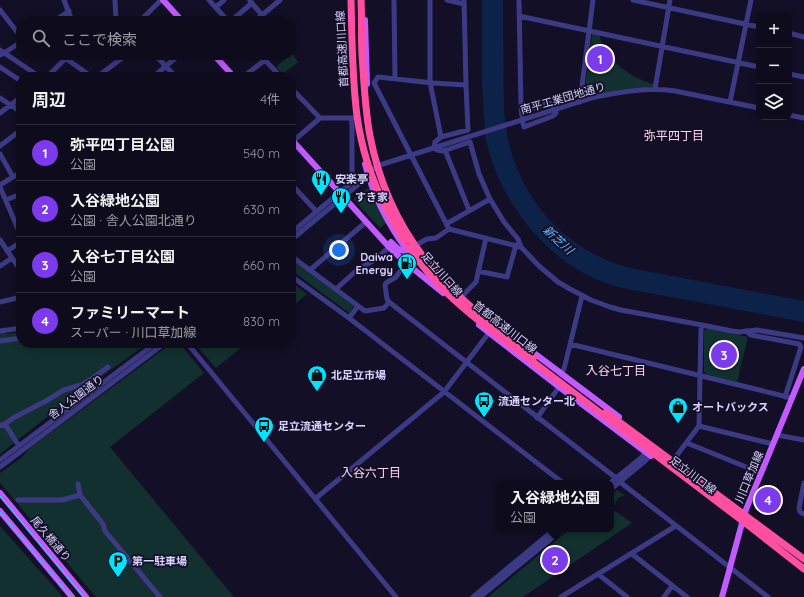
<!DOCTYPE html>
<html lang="ja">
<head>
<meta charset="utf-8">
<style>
  :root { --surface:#0e0b1c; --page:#171425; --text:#f1f3f6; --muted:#9b9ba3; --line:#2e2b3b; --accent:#7c3aed }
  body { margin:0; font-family:Quicksand,"Noto Sans JP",sans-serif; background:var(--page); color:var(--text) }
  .controls { position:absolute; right:12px; top:12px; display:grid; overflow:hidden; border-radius:8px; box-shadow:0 2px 10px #0003 }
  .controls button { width:36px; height:36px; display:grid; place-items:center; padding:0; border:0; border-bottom:1px solid var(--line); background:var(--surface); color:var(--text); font:20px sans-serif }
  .you { position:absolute; left:339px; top:250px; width:14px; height:14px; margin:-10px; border:3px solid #fff; border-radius:50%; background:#1a73e8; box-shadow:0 0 0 6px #1a73e833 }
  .badge { display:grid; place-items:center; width:26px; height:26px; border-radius:50%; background:var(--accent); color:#fff; font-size:13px; font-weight:700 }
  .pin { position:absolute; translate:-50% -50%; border:2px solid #fff; box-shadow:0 1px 4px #0006 }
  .popup { position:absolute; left:496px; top:480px; width:118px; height:52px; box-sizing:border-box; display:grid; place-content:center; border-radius:8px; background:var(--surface); filter:drop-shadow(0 1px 3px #0005); font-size:13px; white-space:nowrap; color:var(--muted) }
  .popup b { font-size:15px; color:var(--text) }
  .popup::after { content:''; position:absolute; left:50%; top:100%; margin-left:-8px; border:8px solid transparent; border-top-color:var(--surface) }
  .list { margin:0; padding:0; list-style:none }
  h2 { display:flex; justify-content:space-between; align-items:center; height:52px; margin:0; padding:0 16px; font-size:17px }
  h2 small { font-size:13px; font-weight:400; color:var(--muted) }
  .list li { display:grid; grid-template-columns:26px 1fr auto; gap:12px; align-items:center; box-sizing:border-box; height:56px; padding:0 16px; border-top:1px solid var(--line) }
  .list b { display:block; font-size:15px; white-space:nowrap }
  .list p { margin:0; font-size:13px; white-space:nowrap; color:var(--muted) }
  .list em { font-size:13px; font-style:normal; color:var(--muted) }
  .icon { flex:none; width:22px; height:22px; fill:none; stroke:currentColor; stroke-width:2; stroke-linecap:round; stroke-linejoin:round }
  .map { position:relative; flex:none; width:804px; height:597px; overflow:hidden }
  .search { position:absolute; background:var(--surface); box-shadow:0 2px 10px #0003; left:16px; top:16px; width:280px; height:44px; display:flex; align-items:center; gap:10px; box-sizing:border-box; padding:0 14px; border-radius:16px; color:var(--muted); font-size:15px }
  .panel { position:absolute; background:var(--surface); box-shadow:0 2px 10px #0003; left:16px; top:72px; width:280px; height:276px; border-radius:16px }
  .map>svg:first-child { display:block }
  .green { fill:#12302f }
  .water { fill:#0c2248 }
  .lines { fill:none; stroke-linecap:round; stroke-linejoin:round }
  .minor { stroke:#3d3a85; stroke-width:5 }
  .major { stroke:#c25bff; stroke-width:6 }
  .tram { stroke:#00e5ff; stroke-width:1 }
  .highway-bridge { stroke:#ff4fa3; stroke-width:7 }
  .labels { text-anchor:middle; stroke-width:3.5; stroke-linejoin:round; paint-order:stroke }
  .street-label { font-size:11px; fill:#d9d4ff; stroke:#130f26 }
  .poi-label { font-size:11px; font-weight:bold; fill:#d9d4ff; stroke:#130f26; text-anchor:start }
  .neighbourhood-label { font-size:12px; fill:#ffd6f0; stroke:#130f26 }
  .water-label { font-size:12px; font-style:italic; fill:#62b6ff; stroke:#130f26 }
</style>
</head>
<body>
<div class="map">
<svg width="804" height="597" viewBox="0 0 804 597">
  <rect width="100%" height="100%" fill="#130f26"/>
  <!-- green -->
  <path class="green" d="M 592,34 L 599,35 C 608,61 627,76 653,84 L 653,87 L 634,88 L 593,95 L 588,93 L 585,89 Z
    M 292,53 L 298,62 L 283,74 L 276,67 L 290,55 L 291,55 Z
    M 368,188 L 370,189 L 386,223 L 380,228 L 353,199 Z
    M 291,258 L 354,306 L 349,313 L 291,270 Z
    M 291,282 L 307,294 L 291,307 Z
    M 708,328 L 748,337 L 737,382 L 706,374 L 704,372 L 704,331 Z
    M 21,332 L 21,343 L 148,343 L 70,399 L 0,454 L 0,333 L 6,333 L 7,334 Z
    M 172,343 L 180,344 L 204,373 L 110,447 L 234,597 L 96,597 L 0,483 L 0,473 L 22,457 L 30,448 Z
    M 194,343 L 247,343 L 216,368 Z
    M 617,490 L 625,495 L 618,498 L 612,509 L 632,523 L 523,597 L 488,597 L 570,529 L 611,529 L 611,495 Z
    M 0,526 L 63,597 L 0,597 Z"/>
  <!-- water -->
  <path class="water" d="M 482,0 L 503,0 L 504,107 C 505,126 508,145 515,163 C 533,214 578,255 630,268 L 804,301 L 804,322 L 639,291 C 625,289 612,286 598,280 C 542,256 499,199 486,140 C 485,136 485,132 485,128 C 483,113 483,98 482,82 C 482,55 482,27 482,0 Z"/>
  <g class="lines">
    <!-- minor -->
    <path class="minor" d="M 64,0 L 72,21
      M 115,0 L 116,21
      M 209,0 L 228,21
      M 394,0 L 395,79
      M 430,0 L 430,82 L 441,137
      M 447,0 L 464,4
      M 464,0 L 466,85 L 468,130 L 441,137 L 435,142 L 434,147 L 437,150 L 443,151 L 470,142 L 479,174 L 490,199 L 504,222 L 518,239 L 521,247 L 539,266 L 558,282 L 570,289 L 591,300 L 610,307 L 621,310 L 702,325 L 732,331 L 739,332 L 757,330 L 804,338
      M 519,0 L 521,107 L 522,116
      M 633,0 L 759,27
      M 250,1 L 262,15
      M 216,7 L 224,0
      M 0,10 L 21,37
      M 519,16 L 759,67
      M 54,21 L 69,11
      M 140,21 L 161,0
      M 231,21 L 252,3
      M 255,21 L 280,0
      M 789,33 L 804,37
      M 0,50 L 40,77
      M 0,55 L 4,53 L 21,42
      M 61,55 L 92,77
      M 155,55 L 176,77
      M 260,55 L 281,77
      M 0,67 L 21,81
      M 789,74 L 804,77
      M 47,77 L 69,55
      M 97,77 L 126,55
      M 153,77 L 179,55
      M 243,77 L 265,60
      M 466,85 L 433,83 L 378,77 L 374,83 L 449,229 L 521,247
      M 291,88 L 320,118
      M 655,89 L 670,0
      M 0,98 L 21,112
      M 580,102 L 593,0
      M 730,102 L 751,0
      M 522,111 L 550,103 C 554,106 555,108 556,113 L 553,116 L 524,127 L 523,123
      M 0,113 L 21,97
      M 789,115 L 804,118
      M 353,118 L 351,118 L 352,125 L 352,173 L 357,178
      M 291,143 L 320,118 L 351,118
      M 0,146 L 21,130
      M 445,150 L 469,210
      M 0,154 L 13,177
      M 291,184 L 317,212
      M 0,185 L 21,172
      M 0,187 L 21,236
      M 6,200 L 21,194
      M 446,224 L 490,199
      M 291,233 L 357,178 L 367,173 L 380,165 L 591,98 C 618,92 647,87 675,91 L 759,108
      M 0,240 L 21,271
      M 291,240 L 360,183 L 366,175
      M 418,244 L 427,239 L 436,238 L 449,229
      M 7,251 L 21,242
      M 291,256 L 365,311 L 384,308 L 389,302
      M 406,263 L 396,277 L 386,283 L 385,285 L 387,299 L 389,302 L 616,478
      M 0,266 L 12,258
      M 310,270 L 366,222
      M 478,271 L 507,277 L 516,245
      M 291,276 L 349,318 L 563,483
      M 336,289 L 357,270 L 376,259 L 389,247
      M 463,295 L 476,282 L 486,238
      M 0,302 L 21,297
      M 349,318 L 358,306
      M 0,331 L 21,328
      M 746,331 L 751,335 L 799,344 L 801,347 L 785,397
      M 0,341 L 21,338
      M 187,343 L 396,597
      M 570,344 L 792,398
      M 561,373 L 564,369 L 582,296
      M 537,418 L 559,387
      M 5,424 L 13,418 L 46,401 L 64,390 L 81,385 L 90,380 L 108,367
      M 0,426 L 5,424 L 17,443
      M 699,426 L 773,444
      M 777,435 L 804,440
      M 687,443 L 761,473
      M 674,459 L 699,426 L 701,329 L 702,325
      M 0,460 L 156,343
      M 0,467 L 165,343
      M 620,482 L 768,597
      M 610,483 L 641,458 L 648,449
      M 804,483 L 799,508 L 800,512 L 804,514
      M 78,484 L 80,495 L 103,524 L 105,531 L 160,597
      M 611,489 L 645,461 L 652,453
      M 315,499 L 444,392 L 491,330
      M 18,500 L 62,500 L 80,495
      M 632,554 L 687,597
      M 598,574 L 627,597
      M 473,597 L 555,529
      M 480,597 L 563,529
      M 561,597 L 674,527 L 675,525
      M 664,597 L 672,586"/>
    <!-- major -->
    <path class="major" d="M 163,0 L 182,21
      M 365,20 L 367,84
      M 214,55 L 234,77
      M 291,139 L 389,247 L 406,263 L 443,293
      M 365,164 C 373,195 388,224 406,249
      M 391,242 C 397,248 401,254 410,249
      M 479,325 L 559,387 L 651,456
      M 530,350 L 619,417
      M 0,493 L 86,597
      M 0,511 L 72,597
      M 722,597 L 745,512 L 804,369"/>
    <!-- tram -->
    <path class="tram" d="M 0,496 L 84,597
      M 0,512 L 71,597"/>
    <!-- highway-bridge -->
    <path class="highway-bridge" d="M 351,0 C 352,38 352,77 357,116 C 366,181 398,243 444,290 C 456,302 469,313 483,324 L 744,522 L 804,569
      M 361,0 C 362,18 361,37 362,55 C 364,82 365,110 370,136 C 381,193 407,244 448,285 C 474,312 504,334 534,357
      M 606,412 L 804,559"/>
  </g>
  <!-- icons -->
  <defs>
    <g id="restaurant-pin" transform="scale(1)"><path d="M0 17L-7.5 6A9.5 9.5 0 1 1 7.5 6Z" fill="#00e5ff" stroke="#130f26"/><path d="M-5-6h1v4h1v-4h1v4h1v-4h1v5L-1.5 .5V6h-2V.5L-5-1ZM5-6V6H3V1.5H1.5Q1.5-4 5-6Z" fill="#111"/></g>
    <g id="fuel-pin" transform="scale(1)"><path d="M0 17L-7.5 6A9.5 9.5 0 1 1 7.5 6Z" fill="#00e5ff" stroke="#130f26"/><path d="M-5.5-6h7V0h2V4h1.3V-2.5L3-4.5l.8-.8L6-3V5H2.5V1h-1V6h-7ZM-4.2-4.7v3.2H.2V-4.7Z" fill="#111"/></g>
    <g id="shop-pin" transform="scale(1)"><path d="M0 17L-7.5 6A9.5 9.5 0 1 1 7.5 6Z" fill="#00e5ff" stroke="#130f26"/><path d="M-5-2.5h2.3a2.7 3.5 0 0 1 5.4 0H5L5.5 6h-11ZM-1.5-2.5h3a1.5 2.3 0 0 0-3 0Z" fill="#111"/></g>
    <g id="bus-pin" transform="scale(1)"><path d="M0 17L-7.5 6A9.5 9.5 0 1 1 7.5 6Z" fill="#00e5ff" stroke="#130f26"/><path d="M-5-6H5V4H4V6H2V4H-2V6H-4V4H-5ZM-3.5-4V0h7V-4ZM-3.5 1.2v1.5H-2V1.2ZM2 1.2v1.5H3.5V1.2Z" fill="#111"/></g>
    <g id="parking-pin" transform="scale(1)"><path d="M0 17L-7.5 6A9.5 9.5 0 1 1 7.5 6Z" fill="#00e5ff" stroke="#130f26"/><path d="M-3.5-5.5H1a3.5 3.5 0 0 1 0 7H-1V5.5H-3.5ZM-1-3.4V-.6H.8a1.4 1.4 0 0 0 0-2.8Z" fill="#111"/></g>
  </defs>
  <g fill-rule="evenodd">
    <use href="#restaurant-pin" x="321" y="179"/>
    <use href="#restaurant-pin" x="341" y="197"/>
    <use href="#fuel-pin" x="407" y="263"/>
    <use href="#shop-pin" x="317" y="375"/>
    <use href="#bus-pin" x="484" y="401"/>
    <use href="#shop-pin" x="678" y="407"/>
    <use href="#bus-pin" x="264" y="426"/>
    <use href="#parking-pin" x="118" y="561"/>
  </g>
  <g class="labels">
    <!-- street labels -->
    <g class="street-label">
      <text transform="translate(342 49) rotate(-93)" y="4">首都高速川口線</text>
      <text transform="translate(563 98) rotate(-16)" y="4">南平工業団地通り</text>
      <text transform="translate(442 274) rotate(48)" y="4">足立川口線</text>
      <text transform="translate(505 327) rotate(38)" y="4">首都高速川口線</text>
      <text transform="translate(76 397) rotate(-37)" y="4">舎人公園通り</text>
      <text transform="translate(693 475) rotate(37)" y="4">足立川口線</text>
      <text transform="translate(749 477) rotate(-67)" y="4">川口草加線</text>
      <text transform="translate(51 539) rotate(50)" y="4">尾久橋通り</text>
    </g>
    <!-- poi labels -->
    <g class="poi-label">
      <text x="335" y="183">安楽亭</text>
      <text x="355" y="201">すき家</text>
      <text x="393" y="261" text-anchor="end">Daiwa<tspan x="393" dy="13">Energy</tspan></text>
      <text x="331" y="379">北足立市場</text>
      <text x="498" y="405">流通センター北</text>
      <text x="692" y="411">オートバックス</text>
      <text x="278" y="430">足立流通センター</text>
      <text x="132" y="565">第一駐車場</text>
    </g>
    <!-- neighbourhood labels -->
    <g class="neighbourhood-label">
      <text x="674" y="140">弥平四丁目</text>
      <text x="616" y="375">入谷七丁目</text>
      <text x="371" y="477">入谷六丁目</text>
    </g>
    <!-- water labels -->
    <g class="water-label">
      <text transform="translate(558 240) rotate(42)" y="4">新芝川</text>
    </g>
  </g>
</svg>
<div class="controls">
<button>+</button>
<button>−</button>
<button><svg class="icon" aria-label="layers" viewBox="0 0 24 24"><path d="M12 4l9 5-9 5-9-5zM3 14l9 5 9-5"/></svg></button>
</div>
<div class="you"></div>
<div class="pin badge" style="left:600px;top:59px">1</div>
<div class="pin badge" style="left:555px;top:560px">2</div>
<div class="popup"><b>入谷緑地公園</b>公園</div>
<div class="pin badge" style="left:724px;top:355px">3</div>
<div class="pin badge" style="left:768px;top:500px">4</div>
<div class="search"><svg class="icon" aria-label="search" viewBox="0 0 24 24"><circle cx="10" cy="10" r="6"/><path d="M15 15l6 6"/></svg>ここで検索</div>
<section class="panel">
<h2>周辺<small>4件</small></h2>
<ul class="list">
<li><span class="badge">1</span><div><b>弥平四丁目公園</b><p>公園</p></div><em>540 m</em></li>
<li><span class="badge">2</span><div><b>入谷緑地公園</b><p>公園 · 舎人公園北通り</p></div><em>630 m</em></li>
<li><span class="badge">3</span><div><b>入谷七丁目公園</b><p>公園</p></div><em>660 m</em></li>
<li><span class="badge">4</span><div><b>ファミリーマート</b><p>スーパー · 川口草加線</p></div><em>830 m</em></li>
</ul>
</section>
</div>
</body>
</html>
